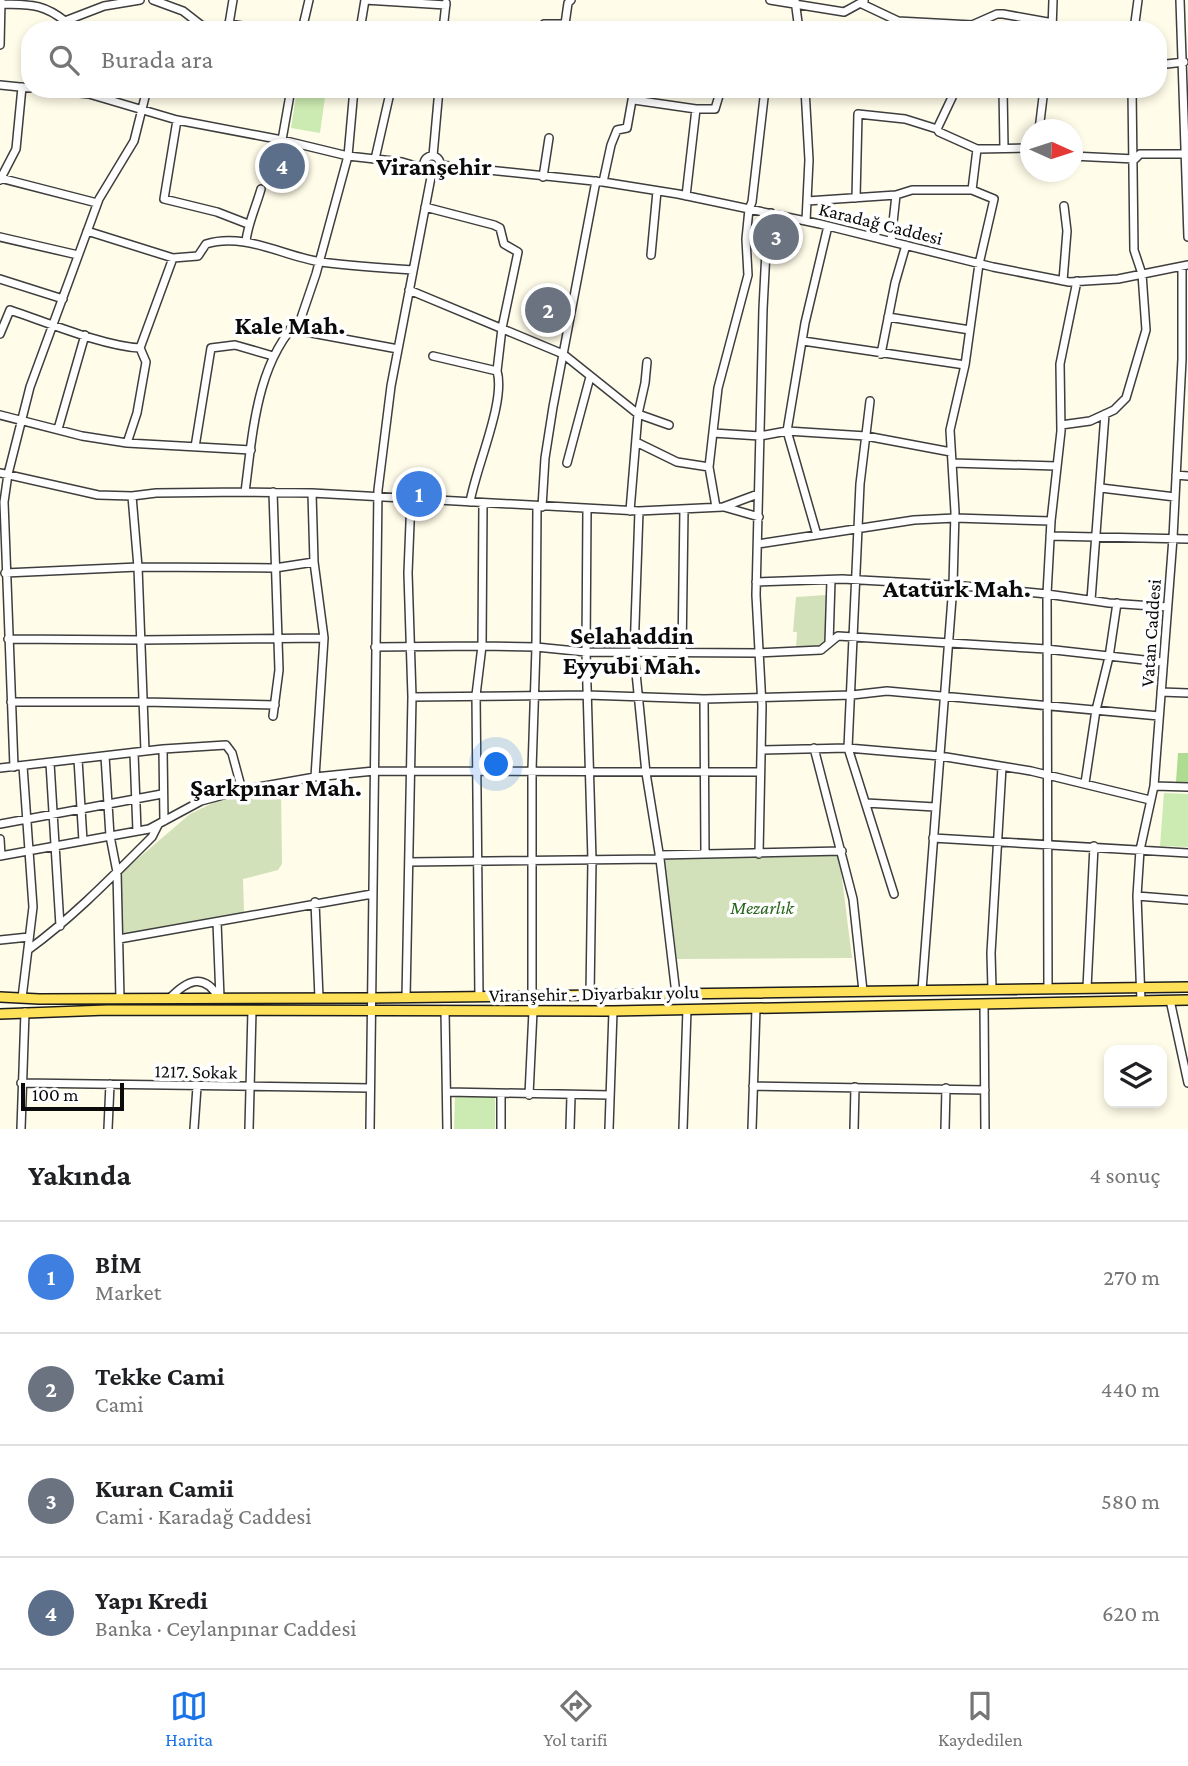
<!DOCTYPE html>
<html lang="tr">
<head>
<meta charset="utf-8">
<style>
  :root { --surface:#fff; --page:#f6f6f6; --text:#202124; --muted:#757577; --line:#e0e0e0; --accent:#1a73e8 }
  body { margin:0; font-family:"Crimson Pro",serif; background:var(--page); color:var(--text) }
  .controls { position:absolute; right:21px; bottom:21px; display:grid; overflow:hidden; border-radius:14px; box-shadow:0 4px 10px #0003 }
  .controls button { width:63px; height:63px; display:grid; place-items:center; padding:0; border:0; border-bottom:2px solid var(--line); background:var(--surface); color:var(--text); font:35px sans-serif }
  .compass { position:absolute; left:1020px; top:119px; width:63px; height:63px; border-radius:50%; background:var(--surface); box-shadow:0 4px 10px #0003; rotate:93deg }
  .scale { position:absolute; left:21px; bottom:18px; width:103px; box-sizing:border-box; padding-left:7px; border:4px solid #0b0b0b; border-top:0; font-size:19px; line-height:24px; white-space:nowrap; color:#0b0b0b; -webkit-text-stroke:5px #fff; paint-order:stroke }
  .you { position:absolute; left:497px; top:765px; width:24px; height:24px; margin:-18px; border:5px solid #fff; border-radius:50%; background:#1a73e8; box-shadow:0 0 0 10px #1a73e833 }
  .badge { display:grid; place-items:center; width:46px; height:46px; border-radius:50%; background:var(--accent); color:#fff; font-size:23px; font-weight:700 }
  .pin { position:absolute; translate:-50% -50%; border:4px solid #fff; box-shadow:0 2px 7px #0006 }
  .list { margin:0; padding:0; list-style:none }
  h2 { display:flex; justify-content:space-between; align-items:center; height:91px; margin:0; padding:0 28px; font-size:30px }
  h2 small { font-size:23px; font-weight:400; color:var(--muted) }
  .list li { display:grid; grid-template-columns:46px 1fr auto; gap:21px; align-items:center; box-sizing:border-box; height:112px; padding:0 28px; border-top:2px solid var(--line) }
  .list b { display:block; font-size:26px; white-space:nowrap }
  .list p { margin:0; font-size:23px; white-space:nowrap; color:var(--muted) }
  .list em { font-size:23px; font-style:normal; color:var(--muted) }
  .icon { flex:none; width:38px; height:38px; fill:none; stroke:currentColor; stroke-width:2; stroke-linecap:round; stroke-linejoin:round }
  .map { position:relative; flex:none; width:1188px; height:1129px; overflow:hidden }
  .search { position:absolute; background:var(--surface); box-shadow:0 4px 10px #0003; left:21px; right:21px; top:21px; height:77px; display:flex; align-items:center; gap:18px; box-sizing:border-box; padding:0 24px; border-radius:28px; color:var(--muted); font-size:26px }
  .sheet { height:539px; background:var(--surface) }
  nav { display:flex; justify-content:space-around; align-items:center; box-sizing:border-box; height:98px; border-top:2px solid var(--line); background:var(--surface); font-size:19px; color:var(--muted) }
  nav a { display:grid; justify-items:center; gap:4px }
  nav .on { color:var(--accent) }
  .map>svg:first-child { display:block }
  .green { fill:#ccebb2 }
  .forest { fill:#aedc90 }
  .cemetery { fill:#d2e1ba }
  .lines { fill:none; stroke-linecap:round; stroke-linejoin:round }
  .minor-casing { stroke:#3e3e3e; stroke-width:10 }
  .major-casing { stroke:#1c1c1c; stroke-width:12 }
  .minor { stroke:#fff; stroke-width:7 }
  .major { stroke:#ffe059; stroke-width:9 }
  .labels { text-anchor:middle; stroke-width:7; stroke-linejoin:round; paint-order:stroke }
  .street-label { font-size:19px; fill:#0b0b0b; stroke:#fff }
  .park-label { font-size:19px; font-style:italic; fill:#256519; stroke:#fff }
  .district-label { font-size:26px; font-weight:bold; fill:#0b0b0b; stroke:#fff }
</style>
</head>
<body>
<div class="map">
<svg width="1188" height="1129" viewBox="0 0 1188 1129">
  <rect width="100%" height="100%" fill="#fffce9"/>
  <!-- green -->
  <path class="green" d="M 297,89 L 326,90 L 320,133 L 291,128 Z
    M 1164,793 L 1188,794 L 1188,847 L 1160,846 Z
    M 455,1094 L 495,1096 L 495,1129 L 454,1129 Z"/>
  <!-- forest -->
  <path class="forest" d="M 1178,753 L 1188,753 L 1188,782 L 1176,782 Z"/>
  <!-- cemetery -->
  <path class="cemetery" d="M 826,595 L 829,635 L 821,647 L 796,648 L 797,632 L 793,632 L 796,597 Z
    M 281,789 L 282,864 L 278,870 L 243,879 L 244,913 L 123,934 L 120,874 L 190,814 L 215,802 Z
    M 837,854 L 839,855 L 852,958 L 677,959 L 664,859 Z"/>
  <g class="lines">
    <!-- minor casing -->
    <g class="minor-casing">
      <path id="minor" d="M 153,0 L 183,11 L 201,25 L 214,30
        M 365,0 L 446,5
        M 571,0 L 568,3 L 565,24 L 583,30
        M 770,0 L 844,12 L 864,1
        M 795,0 L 799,30
        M 1180,0 L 1188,237
        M 2,4 C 30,5 42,3 65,21
        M 862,4 L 898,21 L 972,25 L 997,14 L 1003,14 L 1053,23
        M 65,21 L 104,6 L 140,0
        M 229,24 L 233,0
        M 218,30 L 229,24 L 268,30
        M 302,30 L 309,0
        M 360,30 L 365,0
        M 443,30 L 446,3
        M 537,30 L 544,24 L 565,24
        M 1052,30 L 1053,0
        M 1134,30 L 1138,0
        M 0,45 L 1,1
        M 1158,65 L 1184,62
        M 0,85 L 30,88
        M 40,89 L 89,94 L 177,120 L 282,140 L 348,156 L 402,162 L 426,169
        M 805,89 L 809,160 L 806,221
        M 1003,89 L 1004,148
        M 634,100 L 696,109 L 715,109 L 721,89
        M 177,120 L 164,199 L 217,212 L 248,224
        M 937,129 L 956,89
        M 1039,130 L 1044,89
        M 282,140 L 291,89
        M 433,156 L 439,89
        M 1072,156 L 1135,159 L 1140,154 L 1187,154
        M424 164a8 8 0 1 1 16 0a8 8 0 1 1-16 0Z
        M 375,159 L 390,93
        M 440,165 L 603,182 L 678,194 L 820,224 L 993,267 L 1069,282 L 1118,279 L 1188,265
        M 543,177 L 549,138
        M 0,178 L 97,203
        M 0,180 L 16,149 L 22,87
        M 603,182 L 611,145 L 617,130 L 627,128 L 634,89
        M 972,190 L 977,149
        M 686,196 L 696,109
        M 856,198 L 858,114 L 905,119 L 937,129 L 939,132 L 977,149 L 1030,148
        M 807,201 L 896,195 L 912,190 L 972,190 L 994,199 L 979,264 L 965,365 L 950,430 L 955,512 L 953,585 L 922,990
        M 425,207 L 494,225 L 500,228 L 504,244 L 518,252 L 502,328 L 497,371
        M 87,231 L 173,258 L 198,256 L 206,244 C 244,232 283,256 321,262 C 351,266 382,268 413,270
        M 0,237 L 78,255
        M 246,241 C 248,223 256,207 261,189
        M 891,241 L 896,195
        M 651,255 L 657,191
        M 173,258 L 140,348 L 146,362 L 137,413 L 127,443 L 251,450
        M 0,279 L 63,299
        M 1063,281 L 1067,231 L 1064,206
        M 409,290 L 563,354 L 638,414 L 669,425
        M 888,317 L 970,330
        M 290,329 L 398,349
        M 0,334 L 10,310 C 46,322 103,346 140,348
        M 803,341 L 965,365
        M 881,354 L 895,283 L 906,245
        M 433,356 L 497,371 C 506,401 476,467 470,502
        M 870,401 L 860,484 L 848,748 L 894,894
        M 0,415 L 82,436 L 127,443
        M 1061,425 L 1090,421 L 1114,410 L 1126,398 L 1146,330 L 1142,274 L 1134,250 L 1132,89
        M 58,429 L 85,335
        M 713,433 L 760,436 L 787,431 L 866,436 L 951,452
        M 636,442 L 677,462 L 709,467
        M 195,447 L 211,348 L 235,345 L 273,356
        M 567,463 L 590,377
        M 952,463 L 1056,466
        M 0,473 L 98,495 L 132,496 L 156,493 L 245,492 L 312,493 L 639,511 L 723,507 L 758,494
        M 1176,475 L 1188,476
        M 1101,488 L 1175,497
        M 245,492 C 253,432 256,362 301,318 L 316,274 L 348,156 L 354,89
        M 273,492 L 279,670 L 273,716
        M 312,493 L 314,562 L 324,638 L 315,777
        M 132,496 L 138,567 L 145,751
        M 542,507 L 545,458 L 553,407 L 596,181
        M 716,507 L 709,467 L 718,388 L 748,275 L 746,239 L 749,209 L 752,202 L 765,89
        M 724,507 L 759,517
        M 587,509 L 586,652 L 592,860 L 590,995
        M 630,511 L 638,414 L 645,383 L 647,362
        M 639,511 L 634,653 L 646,773 L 660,859 L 676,994
        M 817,535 L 787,431 L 805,323 L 828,226
        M 1050,536 L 1188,539
        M 758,544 L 914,520 L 955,518 L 1051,521
        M 5,573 L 138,567 L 275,568 L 314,562
        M 756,582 L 842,579 L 953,585 L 1047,594 L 1109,603 L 1167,607
        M 1091,600 L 1105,414
        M 8,639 L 140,640 L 324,638
        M 829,643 L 831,580
        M 375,647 L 482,646 L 536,647 L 586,652 L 759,653 L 821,650 L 838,636 L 1046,649 L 1162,662
        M 682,654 L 684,509
        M 1161,692 L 1188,693
        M 412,697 L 587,695 L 704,699 L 852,695 L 887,691 L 1159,716
        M 704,699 L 705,854
        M 11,702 L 144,702 L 275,705
        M 814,748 L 853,899 L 863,991
        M 163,749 L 164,821
        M 761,750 L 848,748 L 940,756 L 1031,771 L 1150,800
        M 134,753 L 137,831
        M 105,756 L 110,836 L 117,872 L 120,999
        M 78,759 L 83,841
        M 50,763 L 60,926
        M 14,767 L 4,502 L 8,474 L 30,387 L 99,199 L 134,141 L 147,89
        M 0,768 L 163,749 L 226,745 L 232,753 L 242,790
        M 1085,783 L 1096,710 L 1109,657 L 1117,603
        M 1154,786 L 1188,787
        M 866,803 L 935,807
        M 0,824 L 162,794
        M 933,838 L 1188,853
        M 0,839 L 1,856
        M 759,854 L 762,706 L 756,595 L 763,309 L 767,232 L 771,213
        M 659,855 L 842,851
        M 0,856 L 149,829 L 201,801 L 242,790 L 315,777 L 374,771 L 760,772
        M 409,862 L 660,859
        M 1137,896 L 1188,900
        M 315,902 L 319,998
        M 217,922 L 220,998
        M 119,939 L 372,894
        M 0,940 L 29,937
        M 28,950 C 73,917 112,877 152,837 L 158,825
        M 1048,988 L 1047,594 L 1051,521 L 1061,431 L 1060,364 L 1077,281
        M 1087,988 L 1094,846
        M 992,989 L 991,953 L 1002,767
        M 532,996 L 532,770 L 536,647 L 537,507
        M 479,997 L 476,695 L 482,646 L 483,503
        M 22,998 L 33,907 L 23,766
        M 406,998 L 412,697 L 408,573 L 411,498
        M 169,999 C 187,980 204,972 219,998
        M 1170,1000 L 1188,1083
        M 1141,1001 L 1137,896 L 1140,850 L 1154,786 L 1173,538 L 1182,359 L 1182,267
        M 984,1004 L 985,1129
        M 445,1010 L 447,1129
        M 21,1083 L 370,1088
        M 753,1086 L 985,1090
        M 447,1092 L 610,1095
        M 529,1095 L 533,1011
        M 21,1129 L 25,1012
        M 108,1129 L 110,1084
        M 194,1129 L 197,1087
        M 249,1129 L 252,1010
        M 370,1129 L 378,490 L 391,386 L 432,172
        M 501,1129 L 501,1094
        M 570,1129 L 571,1096
        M 609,1129 L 613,1011
        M 683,1129 L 687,1009
        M 752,1129 L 756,1008
        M 854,1129 L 855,1087
        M 945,1129 L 946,1088"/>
    </g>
    <!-- major casing -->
    <g class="major-casing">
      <path id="major" d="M 0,997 L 39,999 L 371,998 L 1188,987
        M 0,1014 L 107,1010 L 613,1011 L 1188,1000"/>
    </g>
    <!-- minor -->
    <use href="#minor" class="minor"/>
    <!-- major -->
    <use href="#major" class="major"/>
  </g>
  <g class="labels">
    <!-- street labels -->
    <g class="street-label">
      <text transform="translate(881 223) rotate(14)" y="7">Karadağ Caddesi</text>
      <text transform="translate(1150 633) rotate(-86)" y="7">Vatan Caddesi</text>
      <text transform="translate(594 993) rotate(-1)" y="7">Viranşehir - Diyarbakır yolu</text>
      <text transform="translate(196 1071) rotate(1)" y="7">1217. Sokak</text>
    </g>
    <!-- park labels -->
    <g class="park-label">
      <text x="762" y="914">Mezarlık</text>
    </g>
    <!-- district labels -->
    <g class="district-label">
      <text x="434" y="175">Viranşehir</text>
      <text x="290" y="334">Kale Mah.</text>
      <text x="957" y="597">Atatürk Mah.</text>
      <text x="632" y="644">Selahaddin<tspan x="632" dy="30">Eyyubi Mah.</tspan></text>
      <text x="276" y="796">Şarkpınar Mah.</text>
    </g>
  </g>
</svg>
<div class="controls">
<button><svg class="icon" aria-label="layers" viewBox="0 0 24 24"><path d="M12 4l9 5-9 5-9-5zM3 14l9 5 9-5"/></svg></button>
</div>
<svg class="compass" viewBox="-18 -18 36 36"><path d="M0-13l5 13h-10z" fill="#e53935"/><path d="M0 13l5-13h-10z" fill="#757577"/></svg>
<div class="scale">100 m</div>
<div class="you"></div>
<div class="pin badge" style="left:419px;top:494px;background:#3f7fe0">1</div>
<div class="pin badge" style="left:548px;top:310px;background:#6b7280">2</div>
<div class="pin badge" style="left:776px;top:237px;background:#6b7280">3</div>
<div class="pin badge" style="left:282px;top:166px;background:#5c6f8a">4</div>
<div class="search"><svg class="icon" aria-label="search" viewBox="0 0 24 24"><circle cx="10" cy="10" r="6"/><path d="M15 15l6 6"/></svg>Burada ara</div>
</div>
<section class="sheet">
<h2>Yakında<small>4 sonuç</small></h2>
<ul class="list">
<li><span class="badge" style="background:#3f7fe0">1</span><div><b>BİM</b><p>Market</p></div><em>270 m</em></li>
<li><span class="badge" style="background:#6b7280">2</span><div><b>Tekke Cami</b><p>Cami</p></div><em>440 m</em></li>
<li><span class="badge" style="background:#6b7280">3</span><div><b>Kuran Camii</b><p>Cami · Karadağ Caddesi</p></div><em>580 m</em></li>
<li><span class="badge" style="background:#5c6f8a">4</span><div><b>Yapı Kredi</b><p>Banka · Ceylanpınar Caddesi</p></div><em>620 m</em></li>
</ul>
</section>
<nav>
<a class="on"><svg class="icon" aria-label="map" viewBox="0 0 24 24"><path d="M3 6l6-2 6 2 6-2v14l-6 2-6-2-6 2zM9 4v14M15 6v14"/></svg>Harita</a>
<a><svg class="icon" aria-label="directions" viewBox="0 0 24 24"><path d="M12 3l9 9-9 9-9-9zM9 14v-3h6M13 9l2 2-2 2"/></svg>Yol tarifi</a>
<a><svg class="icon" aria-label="saved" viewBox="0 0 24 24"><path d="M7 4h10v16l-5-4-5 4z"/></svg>Kaydedilen</a>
</nav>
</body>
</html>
